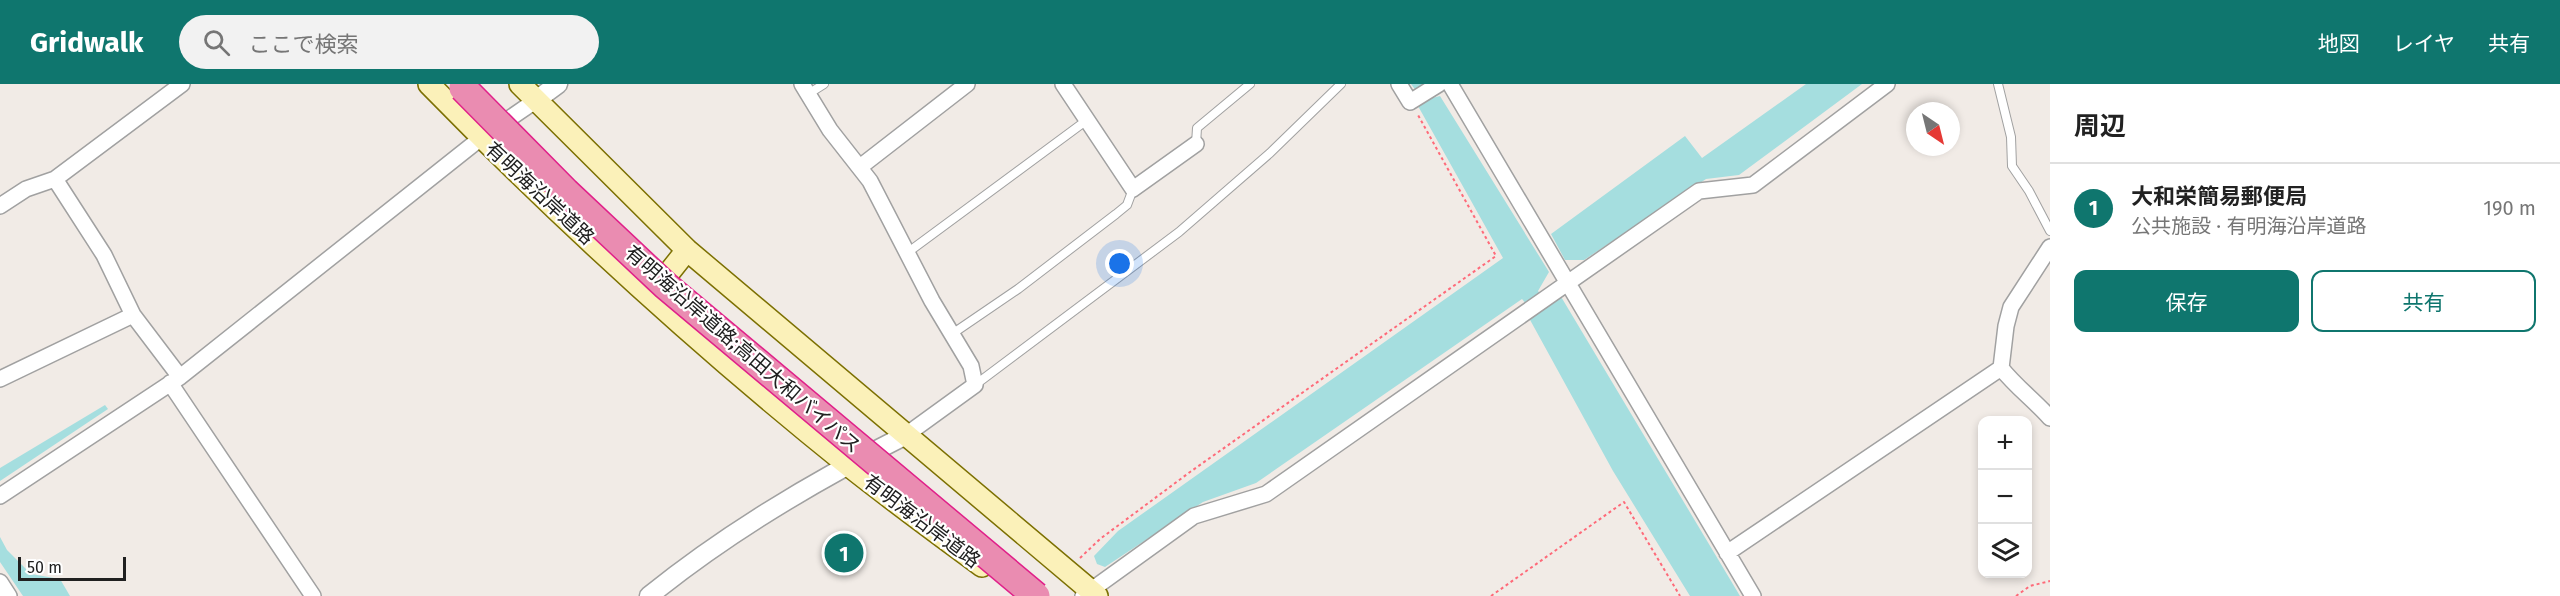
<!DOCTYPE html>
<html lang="ja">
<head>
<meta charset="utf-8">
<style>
  :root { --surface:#fff; --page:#f2f2f2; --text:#222; --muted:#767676; --line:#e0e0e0; --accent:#0f766e }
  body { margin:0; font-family:"Fira Sans","Noto Sans JP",sans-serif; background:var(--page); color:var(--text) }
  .controls { position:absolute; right:18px; bottom:18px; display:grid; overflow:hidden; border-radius:12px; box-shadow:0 3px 9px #0003 }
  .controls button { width:54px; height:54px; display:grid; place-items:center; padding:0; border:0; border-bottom:2px solid var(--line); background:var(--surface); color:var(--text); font:30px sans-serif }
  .compass { position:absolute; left:1906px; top:18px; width:54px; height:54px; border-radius:50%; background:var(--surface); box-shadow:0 3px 9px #0003; rotate:145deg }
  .scale { position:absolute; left:18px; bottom:15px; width:108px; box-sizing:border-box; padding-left:6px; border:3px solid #202020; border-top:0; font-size:16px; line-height:21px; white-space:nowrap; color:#202020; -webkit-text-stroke:4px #fff; paint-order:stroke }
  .you { position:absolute; left:1120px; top:180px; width:21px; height:21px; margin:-15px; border:4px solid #fff; border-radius:50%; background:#1a73e8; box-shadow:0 0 0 9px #1a73e833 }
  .badge { display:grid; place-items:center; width:39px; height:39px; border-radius:50%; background:var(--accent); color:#fff; font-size:20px; font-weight:700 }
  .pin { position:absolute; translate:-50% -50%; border:3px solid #fff; box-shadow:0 2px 6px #0006 }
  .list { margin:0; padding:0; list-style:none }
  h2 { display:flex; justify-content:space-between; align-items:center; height:78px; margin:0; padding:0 24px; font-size:26px }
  h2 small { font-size:20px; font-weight:400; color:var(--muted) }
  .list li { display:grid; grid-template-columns:39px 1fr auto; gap:18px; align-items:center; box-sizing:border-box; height:90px; padding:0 24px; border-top:2px solid var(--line) }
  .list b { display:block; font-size:22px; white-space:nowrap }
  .list p { margin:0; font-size:20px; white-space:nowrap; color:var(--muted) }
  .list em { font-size:20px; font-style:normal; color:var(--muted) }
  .actions { display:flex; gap:12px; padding:18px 24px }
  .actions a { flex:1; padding:14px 0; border:2px solid var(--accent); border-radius:12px; text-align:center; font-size:21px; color:var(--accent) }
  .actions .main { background:var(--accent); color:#fff }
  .icon { flex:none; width:33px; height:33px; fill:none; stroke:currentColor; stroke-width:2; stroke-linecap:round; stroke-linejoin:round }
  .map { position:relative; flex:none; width:2050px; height:512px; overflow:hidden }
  header { display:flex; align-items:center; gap:36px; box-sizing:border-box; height:84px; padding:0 30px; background:var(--accent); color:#fff }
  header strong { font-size:28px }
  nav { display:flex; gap:33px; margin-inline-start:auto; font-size:21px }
  .search { width:420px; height:54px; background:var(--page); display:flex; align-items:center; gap:15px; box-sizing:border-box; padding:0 21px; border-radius:33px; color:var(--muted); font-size:22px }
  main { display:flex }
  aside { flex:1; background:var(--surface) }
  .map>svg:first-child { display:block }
  .water { fill:#a5dedf }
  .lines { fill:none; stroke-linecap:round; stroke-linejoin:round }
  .service-casing { stroke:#a1a1a1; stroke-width:10 }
  .minor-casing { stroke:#a1a1a1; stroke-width:18 }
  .tertiary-casing { stroke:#a1a1a1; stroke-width:21 }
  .secondary-casing { stroke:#7c7002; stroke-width:24 }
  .path { stroke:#fe6a79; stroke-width:2; stroke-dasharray:3 3; stroke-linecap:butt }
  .service { stroke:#fff; stroke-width:8 }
  .minor { stroke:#fff; stroke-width:15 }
  .tertiary { stroke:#fff; stroke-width:18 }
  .secondary { stroke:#fbf1b9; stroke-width:21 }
  .motorway-bridge-casing { stroke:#e0218a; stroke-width:30; stroke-linecap:butt }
  .motorway-bridge { stroke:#ea8cb1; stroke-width:27 }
  .labels { text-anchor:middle; stroke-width:4.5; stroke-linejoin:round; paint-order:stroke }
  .street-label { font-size:20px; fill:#202020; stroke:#fff }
</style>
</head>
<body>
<header>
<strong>Gridwalk</strong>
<div class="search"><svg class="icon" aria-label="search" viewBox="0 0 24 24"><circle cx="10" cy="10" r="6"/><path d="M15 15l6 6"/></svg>ここで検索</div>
<nav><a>地図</a><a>レイヤ</a><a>共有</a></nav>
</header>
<main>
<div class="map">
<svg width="2050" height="512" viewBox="0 0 2050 512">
  <rect width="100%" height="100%" fill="#f1ebe6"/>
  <!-- water -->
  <path class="water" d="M 1411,0 L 1422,0 L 1420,2 L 1428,15 L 1440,12 L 1549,188 L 1538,207 L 1545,216 L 1560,211 L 1740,512 L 1690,512 L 1613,387 L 1529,234 L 1534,229 L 1522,215 L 1256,399 L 1203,418 L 1105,483 L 1097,480 L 1094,472 L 1118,447 L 1503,174 L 1418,22 L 1423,16 Z
    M 1806,0 L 1862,0 L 1739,91 L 1706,95 L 1584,176 L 1565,176 L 1551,150 L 1685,52 L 1702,74 Z
    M 105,321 L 108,325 L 0,397 L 0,384 Z
    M 0,453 L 7,466 L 31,490 L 60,495 L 70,512 L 23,512 L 0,478 Z"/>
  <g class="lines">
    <!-- service casing -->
    <g class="service-casing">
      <path id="service" d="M 1998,0 L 2011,53 L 2012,82 L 2029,107 L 2050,147
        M 808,10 L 824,0
        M 1196,60 L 1197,44 L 1250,0
        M 907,169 L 1087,36
        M 952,250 L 1018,205 L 1116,130 L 1127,121 L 1133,105
        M 975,301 L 1179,148 L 1270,69 L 1341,0"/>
    </g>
    <!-- minor casing -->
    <g class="minor-casing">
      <path id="minor" d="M 802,0 L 830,46 L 870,97 L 932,217 L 971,282 L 975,301 L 906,351
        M 1063,0 L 1133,105 L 1196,60
        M 1399,0 L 1410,18 L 1439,0
        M 1450,0 L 1753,512
        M 860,83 L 967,0
        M 55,95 L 104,171 L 133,231 L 180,293
        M 0,122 L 26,105 L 55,95 L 182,0
        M 2050,163 L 2011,223 L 2006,242 L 2001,284 C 2016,303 2034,316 2050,334
        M 0,295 L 133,231
        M 170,299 L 313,512
        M 0,412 L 180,293 L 481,54 L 535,17
        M 1727,469 L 2001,284
        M 0,498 L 9,512
        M 1083,512 L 1194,432 L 1266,410 L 1699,107 L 1753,101 L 1887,0"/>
    </g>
    <!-- tertiary casing -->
    <g class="tertiary-casing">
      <path id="tertiary" d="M 535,17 L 558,0
        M 649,512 C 727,449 816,396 906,351"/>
    </g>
    <!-- secondary casing -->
    <g class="secondary-casing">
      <path id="secondary" d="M 429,0 C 561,135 701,263 848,381 C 892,416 937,449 982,482
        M 520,0 L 687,166 L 1097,512
        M 652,210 L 687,166"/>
    </g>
    <!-- path -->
    <path class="path" d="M 1080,474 L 1100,455 L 1190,388 L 1496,172 L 1418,31
      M 1491,512 L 1624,418 L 1680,512
      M 2016,512 L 2030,502 L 2050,497"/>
    <!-- service -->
    <use href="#service" class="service"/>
    <!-- minor -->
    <use href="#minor" class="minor"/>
    <!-- tertiary -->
    <use href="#tertiary" class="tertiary"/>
    <!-- secondary -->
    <use href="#secondary" class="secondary"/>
    <!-- motorway-bridge casing -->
    <g class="motorway-bridge-casing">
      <path id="motorway-bridge" d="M 463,4 L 566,108 L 666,202 L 1036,512"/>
    </g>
    <!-- motorway-bridge -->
    <use href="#motorway-bridge" class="motorway-bridge"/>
  </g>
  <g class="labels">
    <!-- street labels -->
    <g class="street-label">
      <text transform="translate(540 109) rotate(43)" y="7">有明海沿岸道路</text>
      <text transform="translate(743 265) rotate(41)" y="7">有明海沿岸道路;高田大和バイパス</text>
      <text transform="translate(922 437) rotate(37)" y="7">有明海沿岸道路</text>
    </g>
  </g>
</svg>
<div class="controls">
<button>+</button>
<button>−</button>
<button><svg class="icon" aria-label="layers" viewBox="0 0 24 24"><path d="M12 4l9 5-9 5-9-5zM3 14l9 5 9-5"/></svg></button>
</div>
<svg class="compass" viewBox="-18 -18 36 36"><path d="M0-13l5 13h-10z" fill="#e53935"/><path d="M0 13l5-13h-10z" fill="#767676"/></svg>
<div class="scale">50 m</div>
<div class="you"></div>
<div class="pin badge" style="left:844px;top:469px">1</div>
</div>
<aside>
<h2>周辺<small></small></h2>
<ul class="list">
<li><span class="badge">1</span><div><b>大和栄簡易郵便局</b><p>公共施設 · 有明海沿岸道路</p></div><em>190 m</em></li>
</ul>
<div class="actions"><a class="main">保存</a><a>共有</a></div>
</aside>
</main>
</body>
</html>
